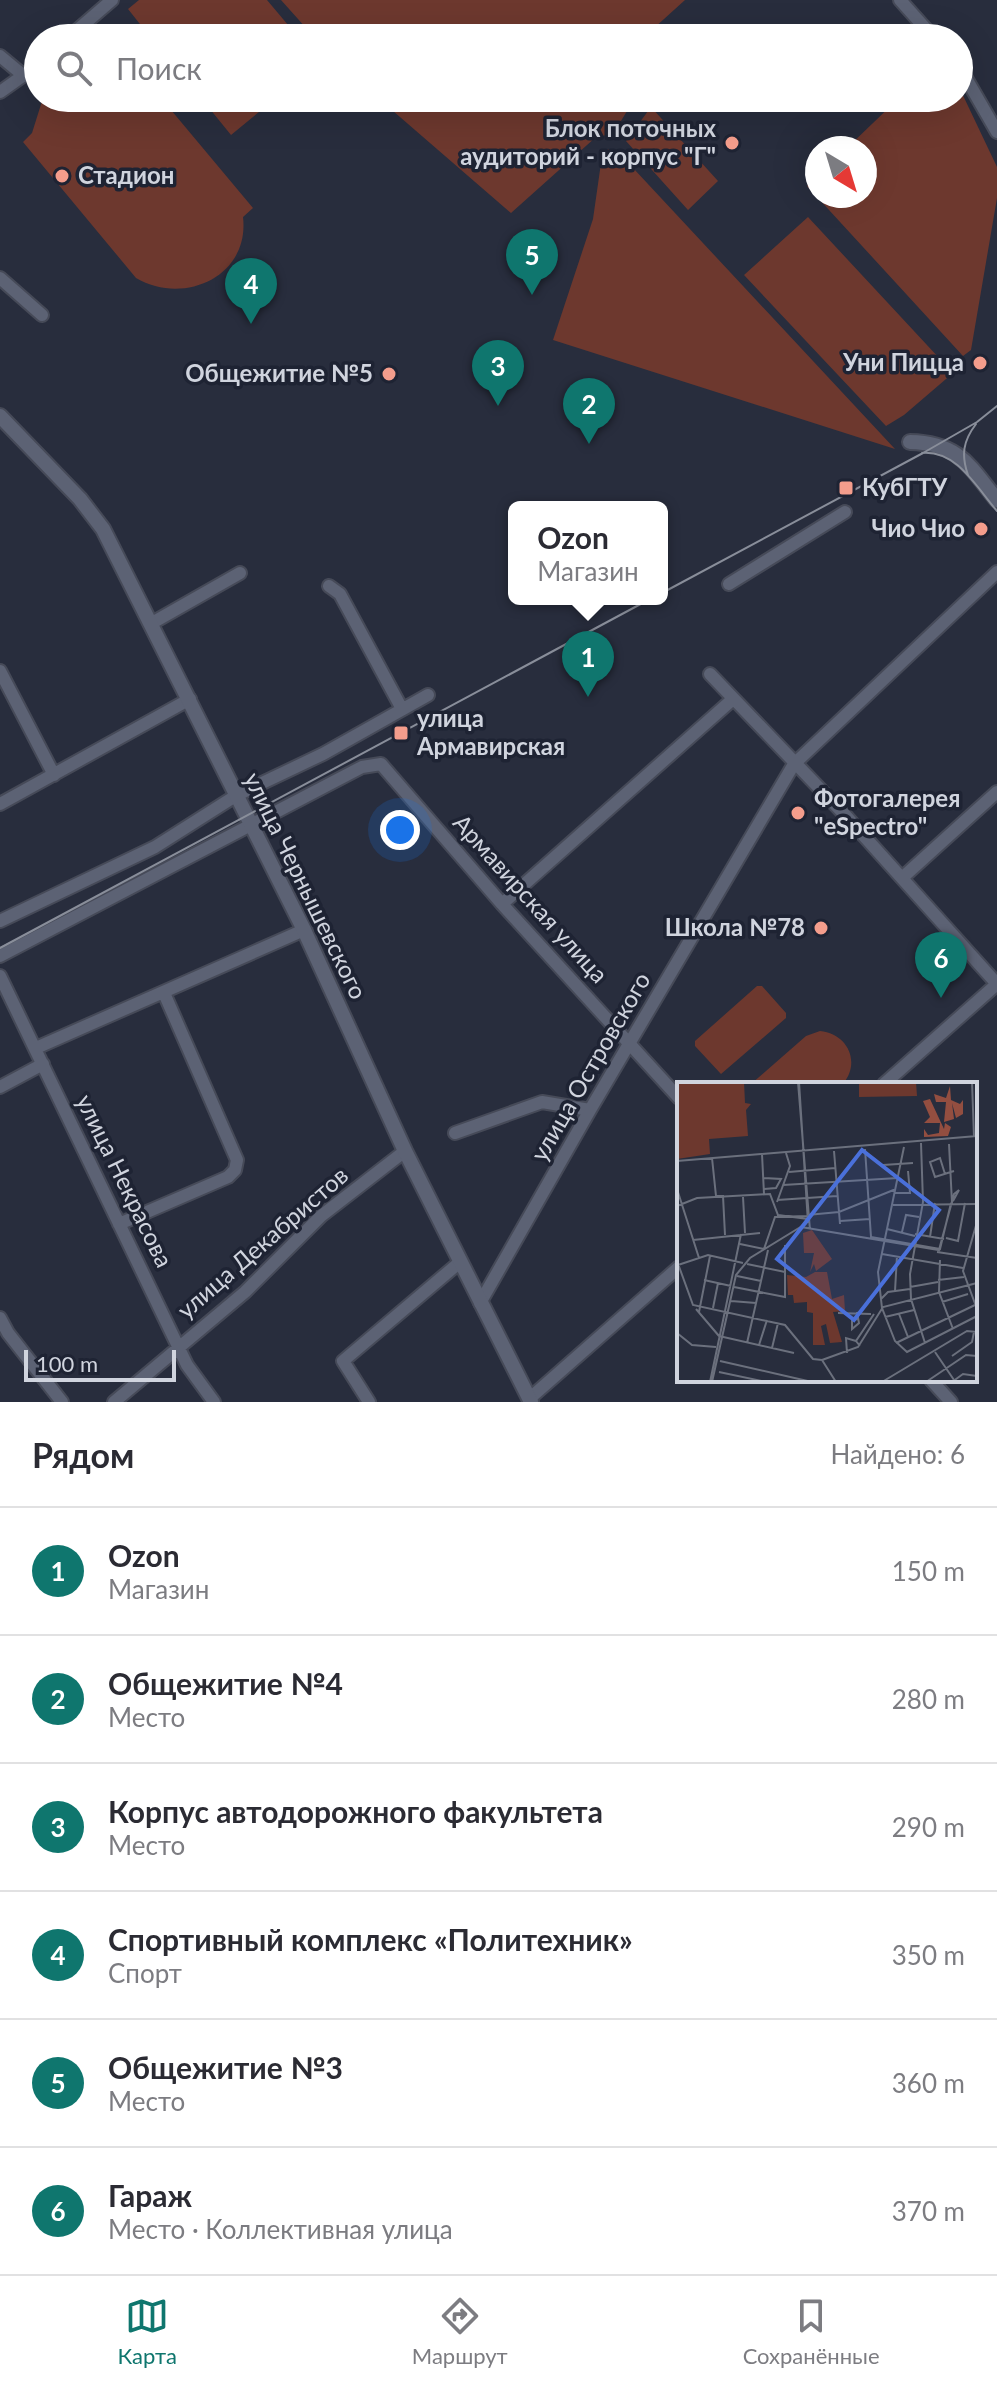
<!DOCTYPE html>
<html lang="ru">
<head>
<meta charset="utf-8">
<style>
  :root { --surface:#fff; --page:#f2f2f3; --text:#2b2b33; --muted:#7c7c81; --line:#e1e1e2; --accent:#0f766e }
  body { margin:0; font-family:Lato,sans-serif; background:var(--page); color:var(--text) }
  .compass { position:absolute; left:805px; top:136px; width:72px; height:72px; border-radius:50%; background:var(--surface); box-shadow:0 8px 32px #0002; rotate:142deg }
  .scale { position:absolute; left:24px; bottom:20px; width:152px; box-sizing:border-box; padding-left:8px; border:4px solid #d0d4de; border-top:0; font-size:22px; line-height:28px; white-space:nowrap; color:#d0d4de; -webkit-text-stroke:6px #1e2333; paint-order:stroke }
  .you { position:absolute; left:400px; top:830px; width:28px; height:28px; margin:-20px; border:6px solid #fff; border-radius:50%; background:#1a73e8; box-shadow:0 0 0 12px #1a73e833 }
  .badge { display:grid; place-items:center; width:52px; height:52px; border-radius:50%; background:var(--accent); color:#fff; font-size:26px; font-weight:700 }
  .pin { position:absolute; translate:-50% -66px; filter:drop-shadow(0 2px 4px #0008) }
  .pin::after { content:''; position:absolute; top:42px; width:28px; height:24px; background:inherit; clip-path:polygon(0 0,100% 0,50% 100%) }
  .popup { position:absolute; left:508px; top:501px; width:160px; height:104px; box-sizing:border-box; display:grid; place-content:center; border-radius:12px; background:var(--surface); filter:drop-shadow(0 2px 6px #0005); font-size:26px; white-space:nowrap; color:var(--muted) }
  .popup b { font-size:30px; color:var(--text) }
  .popup::after { content:''; position:absolute; left:50%; top:100%; margin-left:-16px; border:16px solid transparent; border-top-color:var(--surface) }
  .list { margin:0; padding:0; list-style:none }
  h2 { display:flex; justify-content:space-between; align-items:center; height:104px; margin:0; padding:0 32px; font-size:34px }
  h2 small { font-size:26px; font-weight:400; color:var(--muted) }
  .list li { display:grid; grid-template-columns:52px 1fr auto; gap:24px; align-items:center; box-sizing:border-box; height:128px; padding:0 32px; border-top:2px solid var(--line) }
  .list b { display:block; font-size:30px; white-space:nowrap }
  .list p { margin:0; font-size:26px; white-space:nowrap; color:var(--muted) }
  .list em { font-size:26px; font-style:normal; color:var(--muted) }
  .icon { flex:none; width:44px; height:44px; fill:none; stroke:currentColor; stroke-width:2; stroke-linecap:round; stroke-linejoin:round }
  .map { position:relative; flex:none; width:997px; height:1402px; overflow:hidden }
  .search { position:absolute; background:var(--surface); box-shadow:0 8px 32px #0002; left:24px; right:24px; top:24px; height:88px; display:flex; align-items:center; gap:20px; box-sizing:border-box; padding:0 28px; border-radius:44px; color:var(--muted); font-size:30px }
  .sheet { height:872px; background:var(--surface) }
  nav { display:flex; justify-content:space-around; align-items:center; box-sizing:border-box; height:112px; border-top:2px solid var(--line); background:var(--surface); font-size:22px; color:var(--muted) }
  nav a { display:grid; justify-items:center; gap:4px }
  nav .on { color:var(--accent) }
  .map>svg:first-child { display:block }
  .green { fill:#6d382e }
  .lines { fill:none; stroke-linecap:round; stroke-linejoin:round }
  .minor-casing { stroke:#464a58; stroke-width:16 }
  .tertiary-casing { stroke:#464a58; stroke-width:18 }
  .minor { stroke:#5c6274; stroke-width:12 }
  .tertiary { stroke:#5c6274; stroke-width:14 }
  .tram { stroke:#898e9a; stroke-width:2 }
  .poi-dot { fill:#f49d8c; stroke:#1e2333; stroke-width:3 }
  .labels { text-anchor:middle; stroke-width:7; stroke-linejoin:round; paint-order:stroke }
  .poi-label { font-size:24px; font-weight:bold; fill:#d0d4de; stroke:#1e2333; text-anchor:end }
  .street-label { font-size:24px; fill:#d0d4de; stroke:#1e2333 }
  .inset-road { fill:none; stroke:#6b707d; stroke-width:2 }
  .view { fill:#4a70da; fill-opacity:0.15; stroke:#4a70da; stroke-width:4 }
  .inset-edge { fill:none; stroke:#d0d4de; stroke-width:4 }
</style>
</head>
<body>
<div class="map">
<svg width="997" height="1402" viewBox="0 0 997 1402">
  <rect width="100%" height="100%" fill="#282d3d"/>
  <!-- green -->
  <path class="green" d="M 139,0 L 267,0 L 299,38 L 151,38 L 128,9 Z
    M 281,0 L 685,0 L 643,38 L 315,38 Z
    M 959,87 L 997,167 L 997,198 L 971,350 L 963,356 L 807,186 L 817,176 L 817,196 L 865,196 L 865,148 L 847,148 L 899,98 L 959,98 Z
    M 43,98 L 161,98 L 253,208 L 243,217 C 250,277 183,306 136,278 L 23,142 L 32,133 Z
    M 201,98 L 276,98 L 231,135 Z
    M 378,98 L 635,98 L 613,134 L 596,137 L 511,213 Z
    M 651,107 L 718,181 L 688,210 L 626,141 Z
    M 608,149 L 620,154 L 895,449 L 553,340 L 593,219 L 602,156 Z
    M 808,217 L 953,373 L 904,415 L 886,426 L 744,275 Z
    M 757,986 L 762,986 L 786,1013 L 786,1018 L 721,1074 L 695,1046 L 695,1041 Z
    M 820,1031 C 848,1034 861,1062 843,1084 L 751,1084 L 806,1036 Z"/>
  <g class="lines">
    <!-- minor casing -->
    <g class="minor-casing">
      <path id="minor" d="M 900,0 L 934,38
        M 68,38 L 112,0
        M 0,56 L 24,76
        M 959,66 L 997,132
        M 0,92 L 38,65
        M 0,278 L 42,315
        M 729,584 L 845,512
        M 329,586 L 340,594 L 402,709
        M 152,623 L 240,573
        M 0,671 L 54,775
        M 710,674 L 846,816 L 997,984
        M 0,804 L 190,699
        M 902,878 L 997,792
        M 502,904 L 733,699
        M 0,921 L 155,847 L 237,795 L 323,754 L 428,695
        M 0,956 L 362,767 L 381,764 L 502,904 L 679,1098
        M 0,976 L 187,1365 L 214,1402
        M 36,1048 L 304,930
        M 884,1084 L 997,984
        M 0,1087 L 43,1064
        M 455,1133 L 542,1102 L 590,1110
        M 119,1224 L 228,1177 L 235,1170 L 237,1160 L 164,993
        M 480,1303 L 590,1110 L 794,764 L 997,572
        M 0,1318 L 8,1333 L 62,1402
        M 931,1380 L 951,1402
        M 529,1399 L 679,1267
        M 114,1402 L 245,1292 L 321,1216 L 405,1151
        M 369,1402 L 343,1361 L 460,1262"/>
    </g>
    <!-- tertiary casing -->
    <g class="tertiary-casing">
      <path id="tertiary" d="M 0,416 L 80,499 L 103,529 L 304,930 L 405,1151 L 531,1402
        M 910,442 C 960,443 970,467 997,500"/>
    </g>
    <!-- minor -->
    <use href="#minor" class="minor"/>
    <!-- tertiary -->
    <use href="#tertiary" class="tertiary"/>
    <!-- tram -->
    <path class="tram" d="M 922,453 C 957,450 976,487 997,511
      M 968,475 C 961,455 963,441 976,424
      M 662,593 L 923,453 L 977,422 L 997,406
      M 0,948 L 650,599"/>
  </g>
  <!-- markers -->
  <g class="poi-dot">
    <circle cx="732" cy="143" r="8"/>
    <circle cx="62" cy="176" r="8"/>
    <circle cx="980" cy="363" r="8"/>
    <circle cx="389" cy="374" r="8"/>
    <rect x="838" y="480" width="16" height="16" rx="4"/>
    <circle cx="981" cy="529" r="8"/>
    <rect x="393" y="725" width="16" height="16" rx="4"/>
    <circle cx="798" cy="813" r="8"/>
    <circle cx="821" cy="928" r="8"/>
  </g>
  <g class="labels">
    <!-- poi labels -->
    <g class="poi-label">
      <text x="716" y="137">Блок поточных<tspan x="716" dy="28">аудиторий - корпус "Г"</tspan></text>
      <text x="78" y="184" text-anchor="start">Стадион</text>
      <text x="964" y="371">Уни Пицца</text>
      <text x="373" y="382">Общежитие №5</text>
      <text x="862" y="496" text-anchor="start">КубГТУ</text>
      <text x="965" y="537">Чио Чио</text>
      <text x="417" y="727" text-anchor="start">улица<tspan x="417" dy="28">Армавирская</tspan></text>
      <text x="814" y="807" text-anchor="start">Фотогалерея<tspan x="814" dy="28">"eSpectro"</tspan></text>
      <text x="805" y="936">Школа №78</text>
    </g>
    <!-- street labels -->
    <g class="street-label">
      <text transform="translate(305 886) rotate(64)" y="8">улица Чернышевского</text>
      <text transform="translate(530 899) rotate(48)" y="8">Армавирская улица</text>
      <text transform="translate(591 1067) rotate(-60)" y="8">улица Островского</text>
      <text transform="translate(124 1181) rotate(64)" y="8">улица Некрасова</text>
      <text transform="translate(263 1243) rotate(-41)" y="8">улица Декабристов</text>
    </g>
  </g>
  <!-- overview -->
  <g transform="translate(677 1082)">
    <rect width="300" height="300" fill="#282d3d"/>
    <path d="M 0,0 L 67,0 L 68,21 L 74,22 L 69,28 L 71,54 L 32,57 L 33,72 L 0,77 ZM 182,0 L 239,0 L 240,14 L 182,15 ZM 135,148 L 155,177 L 139,189 L 137,182 L 133,190 L 137,171 L 127,171 L 126,151 ZM 138,190 L 150,190 L 155,217 L 167,213 L 168,229 L 156,230 L 165,260 L 153,261 L 149,242 L 144,244 L 148,263 L 136,263 L 136,231 L 130,230 L 130,220 L 117,221 L 116,213 L 111,213 L 110,193 L 129,195 Z" fill="#6d382e"/>
    <path d="M 273,4 L 274,18 L 283,22 L 286,18 L 286,32 L 279,36 L 275,21 L 277,37 L 267,40 L 269,20 L 259,20 L 257,12 L 269,16 ZM 253,17 L 267,47 L 268,41 L 274,45 L 271,54 L 247,55 L 247,47 L 251,53 L 262,51 L 263,41 L 247,41 L 253,35 L 246,19 Z" fill="#934e40"/>
    <path class="inset-road" d="M 121,0 L 133,148M 122,0 L 131,141M 295,0 L 297,55M 244,61 L 246,120 L 233,192 L 234,217 L 248,261M 272,62 L 275,121M 227,65 L 201,190 L 205,226 L 218,259 L 230,270 L 300,234M 188,67 L 194,155 L 263,167 L 274,121M 157,69 L 163,142M 85,72 L 87,112M 35,76 L 39,114 L 46,114 L 48,153M 0,79 L 300,54M 206,83 L 236,81M 112,90 L 158,86M 268,92 L 263,76 L 253,80 L 258,95 L 277,89M 87,96 L 104,97 L 99,106 L 87,107M 106,103 L 221,96M 0,107 L 22,176M 218,111 L 233,111 L 231,89M 66,115 L 68,151M 100,118 L 160,114M 100,120 L 113,84 L 109,71M 216,123 L 300,122M 0,124 L 20,116 L 93,112 L 101,133 L 131,137M 130,133 L 162,130 L 219,107M 163,139 L 193,137M 300,140 L 286,189 L 300,227M 124,145 L 262,168 L 277,112 L 282,108 L 276,119M 210,147 L 238,154M 225,150 L 229,133 L 242,135M 238,152 L 267,157M 253,155 L 258,121M 269,156 L 281,159 L 288,121M 16,158 L 83,151M 63,162 L 87,167 L 98,135 L 130,134M 260,170 L 300,176M 205,172 L 286,186M 263,178 L 262,210 L 276,247M 0,179 L 16,223 L 108,243 L 136,277 L 145,278M 70,182 L 108,190M 1,183 L 31,173 L 66,181M 60,194 L 84,199M 27,198 L 54,204M 261,198 L 287,195M 57,205 L 108,215 L 108,163M 233,205 L 261,200M 218,209 L 220,174M 204,217 L 211,210 L 233,207M 54,219 L 79,221M 265,220 L 291,212M 36,226 L 41,201M 19,227 L 42,254M 48,229 L 64,152M 22,230 L 33,174M 180,230 L 182,241 L 175,247 L 175,238 L 181,237M 161,231 L 194,232M 222,232 L 231,255M 208,235 L 237,228M 0,251 L 15,263 L 39,265M 42,254 L 117,271M 70,261 L 91,168M 219,261 L 298,223M 82,263 L 90,238M 183,264 L 179,259 L 197,232M 95,266 L 101,241M 258,270 L 277,298M 170,271 L 169,256 L 179,259M 275,274 L 295,260 L 297,250M 145,278 L 181,265 L 206,225 L 300,201M 145,278 L 159,300M 43,279 L 135,300M 42,290 L 89,300M 33,300 L 48,229M 35,300 L 59,193 L 73,176 L 130,141M 205,300 L 290,249 L 300,250M 249,300 L 289,273 L 300,274M 275,300 L 286,292 L 300,294"/>
    <path class="view" d="M 185,68 L 262,128 L 177,238 L 100,177 Z"/>
    <rect width="300" height="300" class="inset-edge"/>
  </g>
</svg>
<svg class="compass" viewBox="-18 -18 36 36"><path d="M0-13l5 13h-10z" fill="#e53935"/><path d="M0 13l5-13h-10z" fill="#7c7c81"/></svg>
<div class="scale">100 m</div>
<div class="you"></div>
<div class="pin badge" style="left:588px;top:697px">1</div>
<div class="popup"><b>Ozon</b>Магазин</div>
<div class="pin badge" style="left:589px;top:444px">2</div>
<div class="pin badge" style="left:498px;top:406px">3</div>
<div class="pin badge" style="left:251px;top:324px">4</div>
<div class="pin badge" style="left:532px;top:295px">5</div>
<div class="pin badge" style="left:941px;top:998px">6</div>
<div class="search"><svg class="icon" aria-label="search" viewBox="0 0 24 24"><circle cx="10" cy="10" r="6"/><path d="M15 15l6 6"/></svg>Поиск</div>
</div>
<section class="sheet">
<h2>Рядом<small>Найдено: 6</small></h2>
<ul class="list">
<li><span class="badge">1</span><div><b>Ozon</b><p>Магазин</p></div><em>150 m</em></li>
<li><span class="badge">2</span><div><b>Общежитие №4</b><p>Место</p></div><em>280 m</em></li>
<li><span class="badge">3</span><div><b>Корпус автодорожного факультета</b><p>Место</p></div><em>290 m</em></li>
<li><span class="badge">4</span><div><b>Спортивный комплекс «Политехник»</b><p>Спорт</p></div><em>350 m</em></li>
<li><span class="badge">5</span><div><b>Общежитие №3</b><p>Место</p></div><em>360 m</em></li>
<li><span class="badge">6</span><div><b>Гараж</b><p>Место · Коллективная улица</p></div><em>370 m</em></li>
</ul>
</section>
<nav>
<a class="on"><svg class="icon" aria-label="map" viewBox="0 0 24 24"><path d="M3 6l6-2 6 2 6-2v14l-6 2-6-2-6 2zM9 4v14M15 6v14"/></svg>Карта</a>
<a><svg class="icon" aria-label="directions" viewBox="0 0 24 24"><path d="M12 3l9 9-9 9-9-9zM9 14v-3h6M13 9l2 2-2 2"/></svg>Маршрут</a>
<a><svg class="icon" aria-label="saved" viewBox="0 0 24 24"><path d="M7 4h10v16l-5-4-5 4z"/></svg>Сохранённые</a>
</nav>
</body>
</html>
